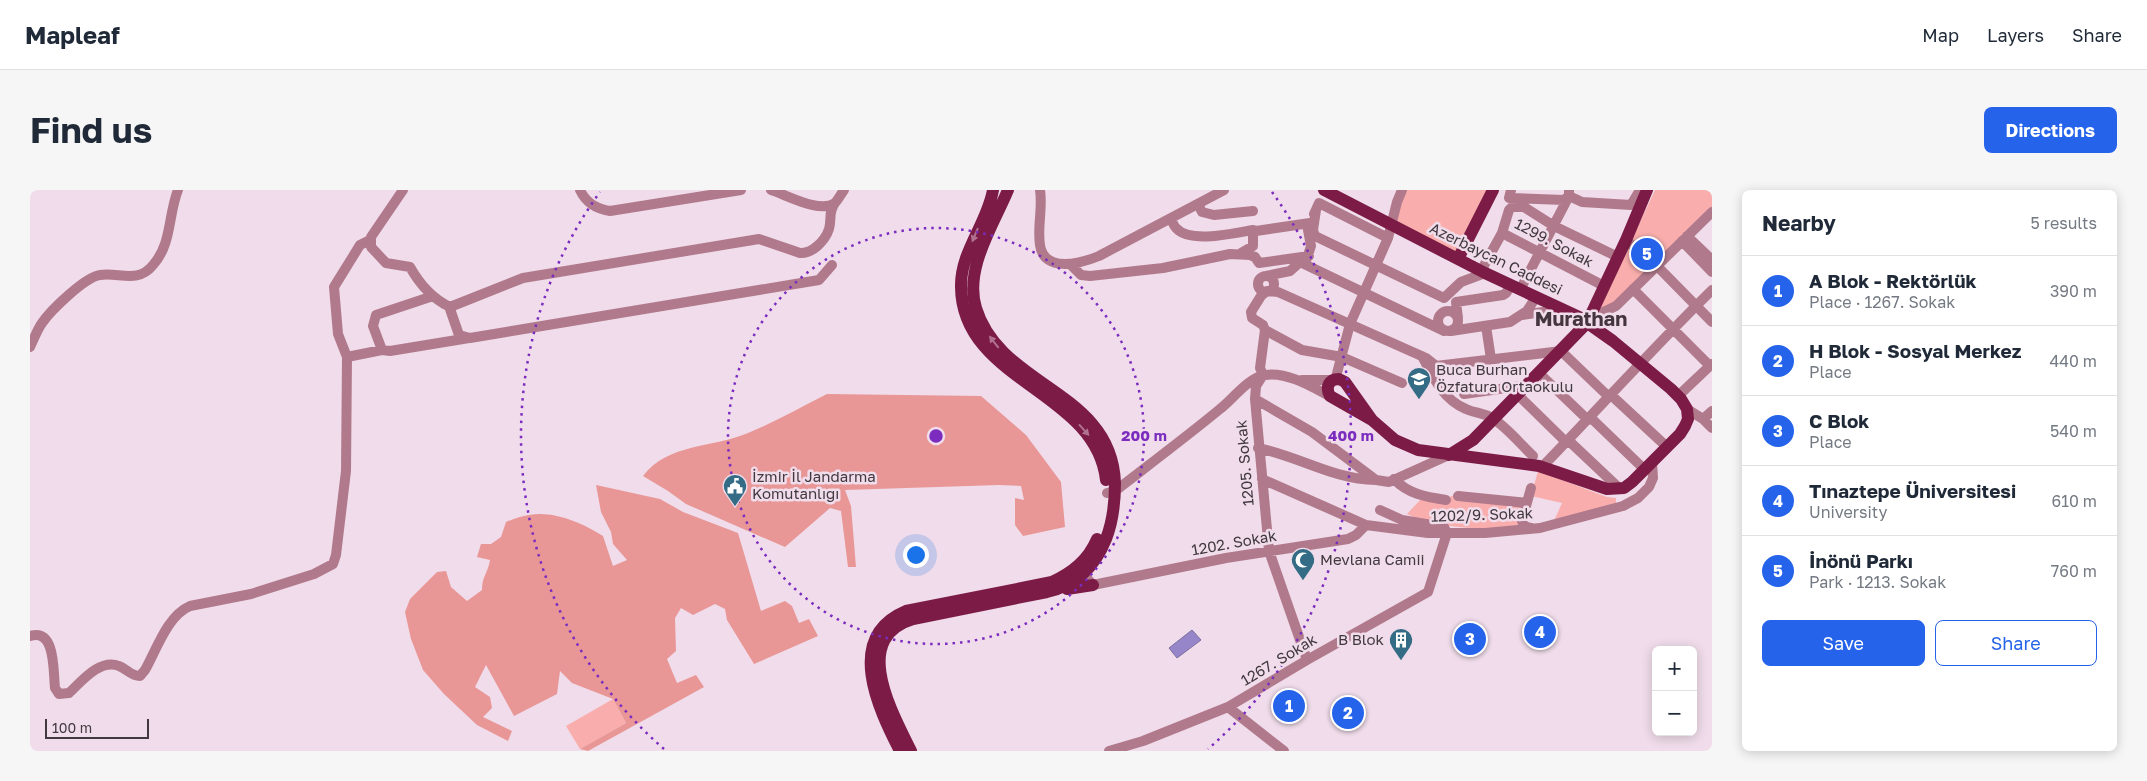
<!DOCTYPE html>
<html lang="en">
<head>
<meta charset="utf-8">
<style>
  :root { --surface:#fff; --page:#f6f6f7; --text:#1f2937; --muted:#747a83; --line:#e0e1e3; --accent:#2563eb }
  body { margin:0; font-family:"Golos Text",sans-serif; background:var(--page); color:var(--text) }
  .controls { position:absolute; right:15px; bottom:15px; display:grid; overflow:hidden; border-radius:8px; box-shadow:0 2px 12px #0003 }
  .controls button { width:45px; height:45px; display:grid; place-items:center; padding:0; border:0; border-bottom:1px solid var(--line); background:var(--surface); color:var(--text); font:25px sans-serif }
  .scale { position:absolute; left:15px; bottom:12px; width:104px; box-sizing:border-box; padding-left:5px; border:2px solid #41393f; border-top:0; font-size:14px; line-height:18px; white-space:nowrap; color:#41393f; -webkit-text-stroke:4px #f0dcea; paint-order:stroke }
  .you { position:absolute; left:885px; top:364px; width:18px; height:18px; margin:-12px; border:4px solid #fff; border-radius:50%; background:#1a73e8; box-shadow:0 0 0 8px #1a73e833 }
  .badge { display:grid; place-items:center; width:32px; height:32px; border-radius:50%; background:var(--accent); color:#fff; font-size:16px; font-weight:700 }
  .pin { position:absolute; translate:-50% -50%; border:2px solid #fff; box-shadow:0 1px 5px #0006 }
  .list { margin:0; padding:0; list-style:none }
  h2 { display:flex; justify-content:space-between; align-items:center; height:65px; margin:0; padding:0 20px; font-size:21px }
  h2 small { font-size:16px; font-weight:400; color:var(--muted) }
  .list li { display:grid; grid-template-columns:32px 1fr auto; gap:15px; align-items:center; box-sizing:border-box; height:70px; padding:0 20px; border-top:1px solid var(--line) }
  .list b { display:block; font-size:19px; white-space:nowrap }
  .list p { margin:0; font-size:16px; white-space:nowrap; color:var(--muted) }
  .list em { font-size:16px; font-style:normal; color:var(--muted) }
  .actions { display:flex; gap:10px; padding:15px 20px }
  .actions a { flex:1; padding:11px 0; border:1px solid var(--accent); border-radius:8px; text-align:center; font-size:18px; color:var(--accent) }
  .actions .main { background:var(--accent); color:#fff }
  .map { position:relative; flex:none; width:1682px; height:561px; overflow:hidden; border-radius:8px }
  header { display:flex; align-items:center; gap:30px; box-sizing:border-box; height:70px; padding:0 25px; background:var(--surface); border-bottom:1px solid var(--line) }
  header strong { font-size:24px }
  nav { display:flex; gap:28px; margin-inline-start:auto; font-size:18px }
  .intro { display:flex; align-items:center; justify-content:space-between; box-sizing:border-box; height:120px; padding:0 30px }
  h1 { margin:0; font-size:35px }
  .button { padding:12px 22px; border-radius:8px; background:var(--accent); color:#fff; font-size:18px; font-weight:700 }
  main { display:flex; gap:30px; padding:0 30px }
  aside { flex:1; background:var(--surface); border-radius:8px; box-shadow:0 2px 12px #0003 }
  .map>svg:first-child { display:block }
  .green { fill:#f9aead }
  .forest { fill:#e89796 }
  .water { fill:#9686c9; stroke:#7c6fa0 }
  .lines { fill:none; stroke-linecap:round; stroke-linejoin:round }
  .minor { stroke:#b17a8c; stroke-width:10 }
  .major { stroke:#7c1c46; stroke-width:12 }
  .oneway { fill:#b07290 }
  .ring { fill:none; stroke:#7b2cbf; stroke-width:2.5; stroke-dasharray:2.5 5 }
  .labels { text-anchor:middle; stroke-width:5; stroke-linejoin:round; paint-order:stroke }
  .street-label { font-size:15px; fill:#41393f; stroke:#f0dcea }
  .poi-label { font-size:15px; fill:#41393f; stroke:#f0dcea; text-anchor:start }
  .district-label { font-size:20px; font-weight:bold; fill:#44353f; stroke:#f0dcea }
  .centre { fill:#7b2cbf; stroke:#f0dcea; stroke-width:2.5 }
  .ring-label { font-size:15px; text-anchor:middle; font-weight:bold; fill:#7b2cbf; stroke:#f0dcea; stroke-width:5; stroke-linejoin:round; paint-order:stroke }
</style>
</head>
<body>
<header>
<strong>Mapleaf</strong>
<nav><a>Map</a><a>Layers</a><a>Share</a></nav>
</header>
<div class="intro"><h1>Find us</h1><a class="button">Directions</a></div>
<main>
<div class="map">
<svg width="1682" height="561" viewBox="0 0 1682 561">
  <rect width="100%" height="100%" fill="#f0dcea"/>
  <!-- green -->
  <path class="green" d="M 1377,0 L 1463,0 L 1428,64 L 1367,34 L 1370,14 Z
    M 1625,0 L 1682,0 L 1682,22 L 1586,116 L 1569,120 Z
    M 1508,281 L 1577,307 L 1586,308 L 1586,316 L 1524,331 L 1532,313 L 1501,306 Z
    M 1421,306 L 1496,314 L 1490,337 C 1456,340 1408,339 1377,324 L 1391,309 L 1418,314 Z
    M 583,509 L 596,533 L 550,559 L 536,536 Z"/>
  <!-- forest -->
  <path class="forest" d="M 797,204 L 951,206 L 996,245 L 1031,292 L 1035,337 L 993,346 L 985,335 L 985,308 L 994,310 L 991,296 L 969,295 L 815,300 L 821,316 L 826,377 L 818,377 L 811,321 L 800,318 L 755,357 L 656,314 L 638,301 L 613,286 C 638,253 683,258 718,243 C 745,232 771,217 797,204 Z
    M 566,295 L 630,309 L 653,322 L 708,343 L 731,421 L 755,411 L 762,416 L 769,433 L 779,429 L 788,446 L 724,474 L 697,430 L 695,419 L 685,414 L 663,425 L 651,418 L 645,428 L 646,461 L 637,469 L 647,493 L 666,485 L 674,497 L 558,561 L 550,559 L 596,533 L 583,509 L 542,493 L 530,481 L 527,504 L 484,526 L 456,475 L 445,497 L 460,507 L 462,518 L 453,527 L 482,541 L 478,551 L 447,535 L 414,504 L 393,480 L 381,449 L 375,422 L 380,409 L 407,382 L 416,381 L 421,397 L 437,411 L 452,400 C 452,386 458,383 460,370 L 447,367 L 451,354 L 461,354 L 471,347 L 476,332 C 483,329 491,326 499,325 C 523,320 553,333 573,346 L 583,376 L 597,370 L 583,354 L 581,342 L 571,322 Z"/>
  <!-- water -->
  <path class="water" d="M 1162,440 L 1171,450 L 1147,468 L 1139,458 Z"/>
  <g class="lines">
    <!-- minor -->
    <path class="minor" d="M 373,0 L 341,47 L 341,57 L 356,73 L 380,77 C 389,93 403,109 420,117
      M 550,0 C 556,13 566,19 580,21 L 711,0
      M 741,0 C 757,5 790,24 805,13 C 808,10 811,4 814,0
      M 1010,0 C 1013,19 1007,36 1010,55 C 1014,84 1052,73 1069,66 L 1194,0
      M 1481,0 L 1479,8 L 1534,10 L 1539,6
      M 1539,6 L 1552,12 L 1601,15 L 1610,0
      M 1168,14 L 1172,22 L 1184,25 L 1223,21
      M 1286,20 L 1283,40 L 1285,46 L 1414,108 L 1431,92 L 1455,83
      M 1284,24 L 1289,13 L 1358,48
      M 1141,28 C 1142,31 1144,36 1146,38 C 1160,54 1205,43 1223,40 L 1226,41 L 1280,33
      M 1472,43 L 1479,20 L 1482,17 L 1494,17 L 1524,36 L 1588,67
      M 1657,46 L 1682,70
      M 1596,50 L 1627,76 L 1682,132
      M 1652,51 L 1682,82
      M 1211,63 L 1223,56 L 1223,40
      M 1276,71 L 1281,56 L 1278,40
      M 1040,74 L 1051,85 L 1060,86 L 1133,78 L 1200,64 L 1220,65 L 1225,67 L 1229,73 L 1279,66
      M 802,75 L 789,90 L 440,148 L 429,145 L 420,119 L 420,117 L 493,88 L 729,49 L 770,63 C 782,64 795,51 799,39 C 802,29 798,22 805,13
      M 1451,81 L 1472,43 L 1574,96
      M 1236,86 L 1260,81 L 1270,72 L 1414,141
      M1228 94a8 8 0 1 1 16 0a8 8 0 1 1-16 0Z
      M 1603,99 L 1680,176
      M 1490,100 L 1539,6 L 1539,0
      M 403,106 L 346,125 L 343,136 L 352,160 L 360,161 L 439,148
      M1408 131a10 10 0 1 1 20 0a10 10 0 1 1-20 0Z
      M 1492,125 L 1513,122 L 1523,125
      M 1560,125 L 1567,125 L 1586,116 L 1682,22
      M 1428,128 L 1426,112 L 1473,105 L 1476,103 L 1481,96
      M 1456,136 L 1461,169
      M 1421,141 L 1480,132 L 1497,121 L 1506,107
      M 0,157 C 4,149 7,140 12,133 C 21,120 55,87 70,85 C 89,82 108,94 123,75 C 142,54 138,25 148,0
      M 1392,166 C 1403,187 1413,210 1436,219 C 1445,223 1454,223 1462,228 C 1477,237 1490,254 1503,266
      M 317,167 L 352,160
      M 1509,183 L 1558,230
      M 1233,185 L 1226,196 L 1225,209 L 1239,361 L 1277,470
      M 1233,185 L 1230,178 L 1235,140
      M 1272,190 L 1303,190 L 1306,187 L 1320,134 L 1358,48 L 1367,12 L 1372,0
      M 1372,193 L 1312,167 L 1272,160 L 1235,140 L 1233,135 L 1222,128 L 1221,122 L 1231,106 L 1237,101 L 1248,102 L 1396,168 L 1406,176 L 1531,161 L 1579,207
      M 1434,204 L 1498,195
      M 1488,205 L 1536,252
      M 1581,205 L 1637,257
      M 1648,206 L 1682,174
      M 1225,209 L 1282,242 L 1346,290 C 1302,289 1271,267 1228,258
      M 1657,219 L 1673,229 L 1682,238
      M 1560,227 L 1614,279
      M 1673,229 L 1682,221
      M 1538,250 L 1590,299
      M 1512,277 C 1569,218 1624,157 1682,100
      M 1232,289 L 1336,335 L 1398,343 L 1455,343 L 1510,338 L 1593,316 L 1608,308 L 1619,297 L 1623,288 L 1622,272
      M 1364,289 C 1378,304 1396,307 1416,310
      M 1346,290 L 1359,292 L 1419,265
      M 1077,303 L 1085,301 C 1120,274 1156,247 1190,219 C 1203,209 1218,188 1235,185 C 1257,181 1284,198 1303,208
      M 1428,306 L 1497,313
      M 1501,338 L 1494,336 L 1492,331 L 1501,298
      M 1048,378 L 1063,395 L 1196,368 L 1318,349 L 1326,345 L 1336,335
      M 0,446 C 26,438 23,481 25,498 L 29,504 L 39,503 C 51,492 70,468 89,476 C 97,479 101,486 110,486 L 115,480 C 127,459 137,426 160,416 L 221,404 L 284,384 L 303,374 L 306,365 L 316,281 L 317,167 L 308,144 L 304,97 L 330,55 L 340,50
      M 1198,517 L 1254,561
      M 1079,561 L 1113,551 L 1198,517 L 1277,470 L 1398,402 L 1417,343 L 1414,337 L 1372,330 L 1350,320"/>
    <!-- major -->
    <path class="major" d="M 963,0 C 957,34 930,62 931,97 C 932,192 1066,200 1076,290
      M 1294,0 L 1455,83 L 1549,127 L 1583,151 L 1641,199 L 1651,209 L 1657,219 L 1658,229 L 1655,236 L 1650,244 L 1602,292 L 1594,298 L 1577,299 L 1509,276 L 1388,260 L 1365,250 L 1342,230
      M 1428,69 L 1463,0
      M 1309,189 L 1315,192 L 1342,230 L 1300,206 C 1295,197 1299,189 1309,189 Z
      M 1419,265 L 1443,250 L 1557,133 L 1596,50 L 1617,0
      M 1037,399 L 1063,395
      M 870,561 C 848,518 814,447 876,421 L 1022,392 C 1043,382 1058,370 1067,349
      M 881,561 C 862,522 820,448 883,429 L 1017,402 C 1047,395 1065,377 1076,349 C 1083,331 1085,312 1085,293 C 1082,200 970,198 946,118 C 934,79 963,36 978,0"/>
  </g>
  <!-- one-way arrows -->
  <defs><path id="oneway-solid" d="M-6-.8H1V-3.2L6.5 0L1 3.2V.8H-6Z" transform="scale(1.25)"/></defs>
  <g class="oneway">
    <use href="#oneway-solid" transform="translate(945 45) rotate(113)"/>
    <use href="#oneway-solid" transform="translate(964 152) rotate(-128)"/>
    <use href="#oneway-solid" transform="translate(1054 240) rotate(48)"/>
  </g>
  <!-- distance rings -->
  <g class="ring">
    <circle cx="906" cy="246" r="208"/>
    <path d="M634 559A415 415 0 0 1 570 2M1242 2A415 415 0 0 1 1178 559"/>
  </g>
  <!-- icons -->
  <defs>
    <g id="school-pin" transform="scale(1.25)"><path d="M0 17L-7.5 6A9.5 9.5 0 1 1 7.5 6Z" fill="#346c86" stroke="#f0dcea"/><path d="M0-5L7-2L0 1L-7-2ZM-4 1L0 2.5L4 1V4Q0 6-4 4Z" fill="#fff"/></g>
    <g id="civic-pin" transform="scale(1.25)"><path d="M0 17L-7.5 6A9.5 9.5 0 1 1 7.5 6Z" fill="#346c86" stroke="#f0dcea"/><path d="M-.6-6.5H3V-4.5H.6V-3L4-1V1h2V6H-6V1h2V-1L-.6-3ZM-1.2 2.5V6h2.4V2.5Z" fill="#fff"/></g>
    <g id="mosque-pin" transform="scale(1.25)"><path d="M0 17L-7.5 6A9.5 9.5 0 1 1 7.5 6Z" fill="#346c86" stroke="#f0dcea"/><path d="M3.5-4.9A6 6 0 1 0 3.5 4.9A5 5 0 1 1 3.5-4.9Z" fill="#fff"/></g>
    <g id="building-pin" transform="scale(1.25)"><path d="M0 17L-7.5 6A9.5 9.5 0 1 1 7.5 6Z" fill="#346c86" stroke="#f0dcea"/><path d="M-4-6H4V6H1V3H-1V6H-4ZM-2.5-4.3h1.7v1.8h-1.7ZM.8-4.3h1.7v1.8H.8ZM-2.5-1h1.7V.8h-1.7ZM.8-1h1.7V.8H.8Z" fill="#fff"/></g>
  </defs>
  <g fill-rule="evenodd">
    <use href="#school-pin" x="1389" y="189"/>
    <use href="#civic-pin" x="705" y="296"/>
    <use href="#mosque-pin" x="1273" y="370"/>
    <use href="#building-pin" x="1371" y="450"/>
  </g>
  <g class="labels">
    <!-- street labels -->
    <g class="street-label">
      <text transform="translate(1524 53) rotate(28)" y="5">1299. Sokak</text>
      <text transform="translate(1466 69) rotate(26)" y="5">Azerbaycan Caddesi</text>
      <text transform="translate(1215 273) rotate(-95)" y="5">1205. Sokak</text>
      <text transform="translate(1452 325) rotate(-2)" y="5">1202/9. Sokak</text>
      <text transform="translate(1204 353) rotate(-10)" y="5">1202. Sokak</text>
      <text transform="translate(1249 470) rotate(-31)" y="5">1267. Sokak</text>
    </g>
    <!-- poi labels -->
    <g class="poi-label">
      <text x="1406" y="185">Buca Burhan<tspan x="1406" dy="17">Özfatura Ortaokulu</tspan></text>
      <text x="722" y="292">İzmir İl Jandarma<tspan x="722" dy="17">Komutanlığı</tspan></text>
      <text x="1290" y="375">Mevlana Camii</text>
      <text x="1354" y="455" text-anchor="end">B Blok</text>
    </g>
    <!-- district labels -->
    <g class="district-label">
      <text x="1551" y="136">Murathan</text>
    </g>
  </g>
  <circle cx="906" cy="246" r="8" class="centre"/>
  <g class="ring-label">
    <text x="1114" y="251">200 m</text>
    <text x="1321" y="251">400 m</text>
  </g>
</svg>
<div class="controls">
<button>+</button>
<button>−</button>
</div>
<div class="scale">100 m</div>
<div class="you"></div>
<div class="pin badge" style="left:1259px;top:516px">1</div>
<div class="pin badge" style="left:1318px;top:523px">2</div>
<div class="pin badge" style="left:1440px;top:449px">3</div>
<div class="pin badge" style="left:1510px;top:442px">4</div>
<div class="pin badge" style="left:1617px;top:64px">5</div>
</div>
<aside>
<h2>Nearby<small>5 results</small></h2>
<ul class="list">
<li><span class="badge">1</span><div><b>A Blok - Rektörlük</b><p>Place · 1267. Sokak</p></div><em>390 m</em></li>
<li><span class="badge">2</span><div><b>H Blok - Sosyal Merkez</b><p>Place</p></div><em>440 m</em></li>
<li><span class="badge">3</span><div><b>C Blok</b><p>Place</p></div><em>540 m</em></li>
<li><span class="badge">4</span><div><b>Tınaztepe Üniversitesi</b><p>University</p></div><em>610 m</em></li>
<li><span class="badge">5</span><div><b>İnönü Parkı</b><p>Park · 1213. Sokak</p></div><em>760 m</em></li>
</ul>
<div class="actions"><a class="main">Save</a><a>Share</a></div>
</aside>
</main>
</body>
</html>
